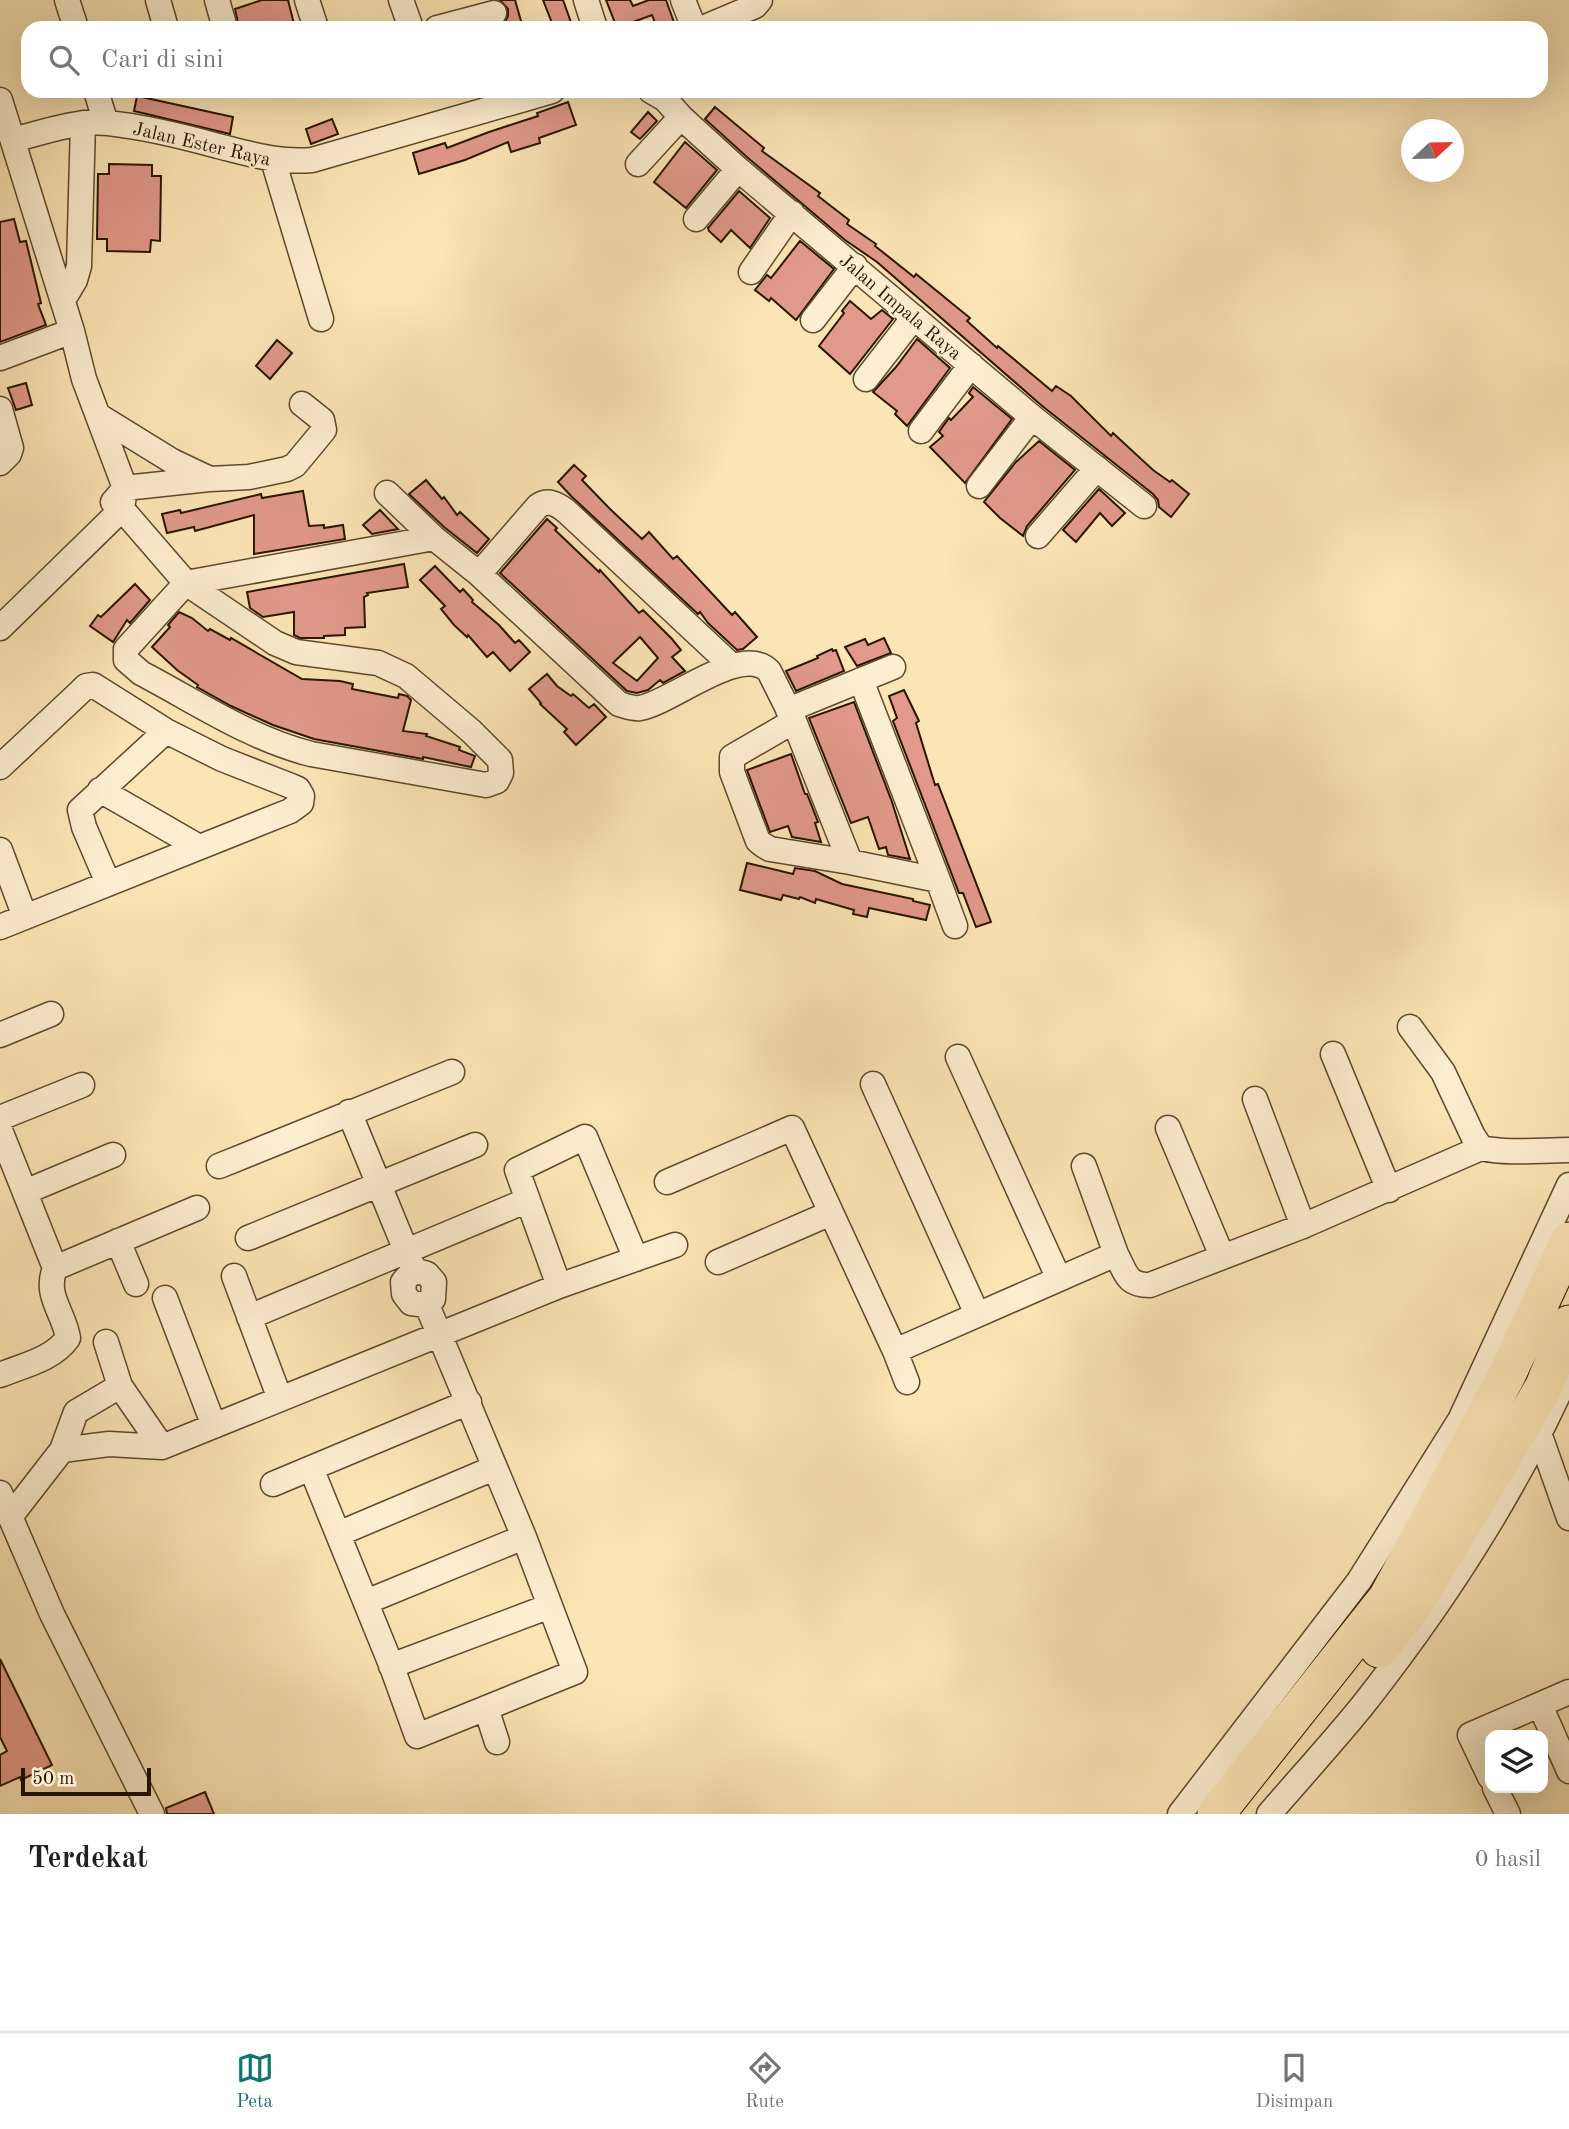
<!DOCTYPE html>
<html lang="id">
<head>
<meta charset="utf-8">
<style>
  :root { --surface:#fff; --page:#f2f2f2; --text:#202124; --muted:#757577; --line:#e0e0e0; --accent:#0f766e }
  body { margin:0; font-family:"Old Standard TT",serif; background:var(--page); color:var(--text) }
  .controls { position:absolute; right:21px; bottom:21px; display:grid; overflow:hidden; border-radius:14px; box-shadow:0 7px 28px #0002 }
  .controls button { width:63px; height:63px; display:grid; place-items:center; padding:0; border:0; border-bottom:2px solid var(--line); background:var(--surface); color:var(--text); font:35px sans-serif }
  .compass { position:absolute; left:1401px; top:119px; width:63px; height:63px; border-radius:50%; background:var(--surface); box-shadow:0 7px 28px #0002; rotate:68deg }
  .scale { position:absolute; left:21px; bottom:18px; width:130px; box-sizing:border-box; padding-left:7px; border:4px solid #281500; border-top:0; font-size:19px; line-height:24px; white-space:nowrap; color:#281500; -webkit-text-stroke:5px #fdeecf; paint-order:stroke }
  .list { margin:0; padding:0; list-style:none }
  h2 { display:flex; justify-content:space-between; align-items:center; height:91px; margin:0; padding:0 28px; font-size:30px }
  h2 small { font-size:23px; font-weight:400; color:var(--muted) }
  .icon { flex:none; width:38px; height:38px; fill:none; stroke:currentColor; stroke-width:2; stroke-linecap:round; stroke-linejoin:round }
  .map { position:relative; flex:none; width:1569px; height:1814px; overflow:hidden }
  .search { position:absolute; background:var(--surface); box-shadow:0 7px 28px #0002; left:21px; right:21px; top:21px; height:77px; display:flex; align-items:center; gap:18px; box-sizing:border-box; padding:0 24px; border-radius:21px; color:var(--muted); font-size:26px }
  .sheet { height:217px; background:var(--surface) }
  nav { display:flex; justify-content:space-around; align-items:center; box-sizing:border-box; height:98px; border-top:2px solid var(--line); background:var(--surface); font-size:19px; color:var(--muted) }
  nav a { display:grid; justify-items:center; gap:4px }
  nav .on { color:var(--accent) }
  .map>svg:first-child { display:block }
  .building { fill:#e19989; stroke:#281500; stroke-width:2; fill-rule:evenodd }
  .lines { fill:none; stroke-linecap:round; stroke-linejoin:round }
  .minor-casing { stroke:#5d492d; stroke-width:27 }
  .highway-casing { stroke:#281500; stroke-width:39 }
  .minor { stroke:#fdeecf; stroke-width:24 }
  .highway { stroke:#fce5b5; stroke-width:37 }
  .labels { text-anchor:middle; stroke-width:5; stroke-linejoin:round; paint-order:stroke }
  .street-label { font-size:19px; fill:#281500; stroke:#fdeecf }
</style>
</head>
<body>
<div class="map">
<svg width="1569" height="1814" viewBox="0 0 1569 1814">
  <rect width="100%" height="100%" fill="#fce5b5"/>
  <filter id="stains"><feTurbulence type="fractalNoise" baseFrequency=".00286" numOctaves="4"/><feColorMatrix values="0 0 0 0 .2 0 0 0 0 .09 0 0 0 0 .02 0 0 0 .5 -.17"/></filter>
  <radialGradient id="worn" r=".72"><stop offset=".6" stop-color="#630" stop-opacity="0"/><stop offset="1" stop-color="#630" stop-opacity=".3"/></radialGradient>
  <!-- building -->
  <path class="building" d="M 262,0 L 288,0 L 295,28 L 239,28 L 235,9 Z
    M 500,0 L 515,0 L 523,28 L 495,28 L 504,24 L 508,16 L 508,9 Z
    M 543,0 L 563,0 L 573,28 L 554,28 Z
    M 606,0 L 630,0 L 633,6 L 649,0 L 666,0 L 676,28 L 657,28 L 652,15 L 617,28 Z
    M 137,96 L 233,117 L 230,134 L 134,111 Z
    M 568,102 L 576,125 L 539,138 L 540,143 L 511,152 L 508,142 L 465,160 L 419,174 L 413,153 L 445,143 L 447,148 L 489,132 L 538,116 L 537,113 Z
    M 715,107 L 764,148 L 762,151 L 820,193 L 818,196 L 849,220 L 847,224 L 876,244 L 875,246 L 914,277 L 916,274 L 970,318 L 967,321 L 997,348 L 998,346 L 1052,391 L 1056,386 L 1071,396 L 1111,436 L 1113,433 L 1153,470 L 1170,482 L 1172,480 L 1189,494 L 1171,517 L 1159,507 L 1158,500 L 1153,494 L 1041,405 L 877,262 L 845,240 L 748,158 L 705,119 Z
    M 648,112 L 657,121 L 640,139 L 631,132 Z
    M 332,119 L 338,134 L 311,144 L 306,129 Z
    M 685,142 L 717,170 L 686,208 L 654,182 Z
    M 109,164 L 152,165 L 152,176 L 161,176 L 160,241 L 151,240 L 150,252 L 107,251 L 107,239 L 97,239 L 98,174 L 109,174 Z
    M 739,191 L 770,218 L 750,248 L 731,230 L 721,242 L 709,231 L 708,228 Z
    M 14,219 L 20,242 L 26,241 L 41,303 L 38,304 L 46,325 L 0,342 L 0,222 Z
    M 800,241 L 834,269 L 796,320 L 771,298 L 769,301 L 755,290 L 767,275 L 771,278 Z
    M 850,301 L 871,319 L 882,310 L 893,319 L 850,374 L 819,346 L 844,313 L 842,311 Z
    M 917,339 L 950,368 L 907,426 L 895,414 L 897,411 L 873,392 L 896,367 Z
    M 277,340 L 292,353 L 270,379 L 256,366 Z
    M 26,383 L 32,405 L 16,410 L 8,388 Z
    M 973,387 L 1012,419 L 965,483 L 930,447 L 943,436 L 939,432 L 949,418 L 951,420 L 973,397 L 969,393 Z
    M 1039,441 L 1075,470 L 1027,526 L 1023,536 L 1000,518 L 984,502 L 1016,462 Z
    M 574,465 L 586,476 L 582,480 L 610,509 L 642,539 L 649,532 L 673,559 L 677,556 L 732,615 L 735,612 L 757,637 L 743,649 L 737,650 L 708,623 L 700,612 L 698,614 L 571,496 L 558,482 Z
    M 426,480 L 442,499 L 444,497 L 457,515 L 460,512 L 489,539 L 477,553 L 444,527 L 409,494 Z
    M 1099,489 L 1125,513 L 1112,526 L 1100,513 L 1076,542 L 1063,530 Z
    M 303,491 L 309,526 L 324,525 L 324,528 L 343,525 L 345,539 L 254,554 L 254,515 L 195,531 L 194,527 L 167,533 L 162,514 L 180,510 L 181,513 L 261,494 L 262,498 Z
    M 380,510 L 398,529 L 372,534 L 363,525 Z
    M 547,519 L 557,528 L 555,530 L 599,572 L 600,570 L 639,613 L 643,610 L 672,639 L 681,650 L 672,657 L 685,671 L 663,683 L 660,680 L 648,690 L 637,693 L 627,691 L 500,573 ZM 640,637 L 658,658 L 637,681 L 613,663 Z
    M 404,564 L 408,587 L 367,593 L 368,595 L 364,597 L 365,627 L 345,628 L 345,635 L 324,636 L 324,638 L 300,638 L 294,635 L 294,612 L 263,617 L 250,608 L 247,592 Z
    M 435,566 L 460,592 L 463,589 L 473,600 L 472,602 L 499,625 L 515,643 L 519,640 L 530,652 L 510,671 L 493,652 L 487,657 L 468,635 L 467,637 L 454,625 L 441,609 L 445,606 L 420,580 Z
    M 135,584 L 150,600 L 130,623 L 127,620 L 113,642 L 90,626 L 98,615 L 101,617 Z
    M 179,612 L 192,618 L 208,631 L 210,629 L 230,640 L 231,638 L 302,679 L 340,681 L 353,684 L 352,689 L 398,698 L 399,694 L 407,696 L 411,700 L 403,731 L 427,734 L 426,736 L 460,747 L 459,750 L 475,756 L 471,767 L 423,757 L 423,759 L 314,739 L 273,725 L 231,706 L 197,687 L 198,685 L 177,670 L 152,647 L 170,627 L 168,625 Z
    M 884,638 L 891,653 L 857,666 L 845,647 L 865,639 L 868,645 Z
    M 832,649 L 833,651 L 836,650 L 844,671 L 796,691 L 786,671 L 818,658 L 817,656 Z
    M 547,674 L 557,686 L 571,696 L 573,694 L 589,708 L 594,704 L 606,717 L 576,745 L 564,732 L 567,729 L 540,704 L 541,703 L 529,689 Z
    M 904,690 L 919,721 L 916,723 L 935,785 L 938,784 L 991,922 L 976,927 L 963,893 L 959,893 L 893,721 L 897,718 L 889,696 Z
    M 854,702 L 892,802 L 910,859 L 888,855 L 886,847 L 879,849 L 868,817 L 851,823 L 809,718 Z
    M 791,754 L 805,794 L 807,794 L 818,822 L 815,823 L 821,842 L 792,837 L 788,826 L 770,832 L 747,770 Z
    M 747,863 L 793,874 L 795,868 L 815,871 L 842,884 L 913,899 L 913,901 L 930,905 L 926,920 L 869,908 L 867,917 L 853,914 L 854,910 L 816,899 L 815,903 L 800,897 L 799,899 L 783,895 L 781,900 L 740,890 Z
    M 0,1659 L 52,1765 L 21,1780 L 20,1777 L 0,1786 L 0,1755 L 7,1751 L 0,1737 Z
    M 205,1792 L 214,1814 L 167,1814 L 166,1808 Z"/>
  <g class="lines">
    <!-- minor casing -->
    <g class="minor-casing">
      <path id="minor" d="M 67,0 L 76,28
        M 158,0 L 166,28
        M 217,0 L 225,28
        M 307,0 L 316,28
        M 401,0 L 411,28
        M 586,0 L 595,28
        M 683,0 L 694,28
        M 437,28 L 494,13
        M 703,28 L 755,6 L 760,0
        M 96,91 L 106,123
        M 651,91 L 665,99 L 681,117 L 738,169 L 1032,417 L 1144,506
        M 0,100 L 72,331 L 84,379 L 125,488 L 122,509 L 0,628
        M 13,140 C 43,132 77,120 108,123 C 145,127 182,136 218,146 C 250,154 279,163 312,160 L 552,91
        M 273,160 L 321,319
        M 638,164 L 681,117
        M 696,219 L 738,169
        M 751,272 L 792,213
        M 63,300 L 75,280 L 79,266 L 83,123
        M 813,320 L 855,266
        M 0,358 L 72,331
        M 866,379 L 914,317
        M 0,409 L 11,448 L 9,454 L 0,463
        M 99,416 L 172,461 L 210,479 L 249,477 L 287,469 L 295,465 L 324,430 L 322,420 L 302,404
        M 921,431 L 971,365
        M 979,486 L 1032,417
        M 387,493 L 434,538
        M 115,500 L 125,488 L 209,479
        M 113,502 L 122,509 L 186,583 L 275,643 L 296,652 L 378,663 L 406,676 L 471,731 L 500,760 L 501,773 L 497,781 L 486,785 L 311,754 C 251,739 196,702 141,673 L 126,660 L 126,649 L 186,583 L 434,538 L 479,574 L 619,704 C 626,706 632,709 640,708 C 673,702 741,643 769,671 L 794,721 L 850,862
        M 1038,536 L 1097,468
        M 479,574 L 538,506 C 548,499 557,504 566,511 L 732,666
        M 788,710 L 893,667
        M 794,721 L 732,757 L 732,772 L 758,841 L 763,845 L 770,849 L 850,862 L 938,880 L 861,680
        M 0,767 L 80,692 L 86,686 L 93,685 L 166,731 L 222,759 L 291,786 L 298,789 L 302,796 L 301,803 L 290,811 L 0,927
        M 100,790 L 199,847
        M 0,850 L 25,917
        M 938,880 L 955,926
        M 108,883 L 84,827 L 80,810 L 166,731
        M 0,1035 L 51,1014
        M 1333,1054 L 1389,1190
        M 958,1057 L 1059,1279
        M 873,1084 L 977,1314
        M 1255,1099 L 1303,1226
        M 0,1118 L 82,1085
        M 1168,1128 L 1222,1256
        M 0,1130 L 55,1268
        M 1481,1148 C 1510,1154 1539,1150 1569,1150
        M 219,1166 L 452,1072
        M 1084,1166 L 1116,1254
        M 667,1182 L 792,1128 L 895,1351 L 1116,1254 C 1126,1273 1126,1285 1150,1285 L 1303,1226 L 1481,1148 L 1473,1136 L 1443,1072 L 1410,1027
        M 25,1192 L 113,1155
        M 248,1238 L 475,1145
        M 118,1241 L 136,1284
        M 718,1262 L 831,1213
        M 414,1270 L 403,1282 L 404,1294 L 411,1303 L 427,1305
        M 234,1276 L 280,1399
        M 559,1286 L 517,1170 L 585,1137 L 636,1259
        M 165,1298 L 214,1426
        M 249,1317 L 528,1200
        M 106,1342 L 120,1386 L 162,1447
        M 895,1351 L 907,1382
        M 0,1375 C 22,1366 54,1359 68,1338 C 64,1312 44,1296 55,1268 L 197,1208
        M 1539,1433 L 1569,1518
        M 62,1450 L 109,1444 L 162,1447 L 559,1286 L 675,1245
        M 311,1468 L 392,1667 L 417,1736 L 575,1672 L 524,1537 L 427,1305 L 433,1299 L 434,1282 L 427,1274 L 414,1270 L 349,1112
        M 273,1484 L 469,1402
        M 0,1493 L 52,1614 L 152,1814
        M 10,1517 L 62,1450 L 76,1412 L 120,1386
        M 338,1534 L 494,1468
        M 366,1602 L 524,1537
        M 391,1666 L 550,1606
        M 1540,1705 L 1569,1771
        M 486,1708 L 497,1742
        M 1490,1777 L 1470,1735 L 1569,1692
        M 1495,1788 L 1508,1814
        M 1180,1814 L 1359,1581 L 1460,1420 L 1569,1185
        M 1269,1814 C 1300,1778 1333,1742 1363,1705 C 1441,1606 1511,1499 1563,1384"/>
    </g>
    <!-- highway casing -->
    <g class="highway-casing">
      <path id="highway" d="M 1379,1649 L 1414,1605 L 1509,1447 L 1544,1386 L 1569,1324
        M 1216,1814 L 1387,1598 L 1507,1375 L 1569,1241"/>
    </g>
    <!-- minor -->
    <use href="#minor" class="minor"/>
    <!-- highway -->
    <use href="#highway" class="highway"/>
  </g>
  <g class="labels">
    <!-- street labels -->
    <g class="street-label">
      <text transform="translate(202 143) rotate(13)" y="7">Jalan Ester Raya</text>
      <text transform="translate(901 306) rotate(40)" y="7">Jalan Impala Raya</text>
    </g>
  </g>
  <rect width="100%" height="100%" filter="url(#stains)"/>
  <rect width="100%" height="100%" fill="url(#worn)"/>
</svg>
<div class="controls">
<button><svg class="icon" aria-label="layers" viewBox="0 0 24 24"><path d="M12 4l9 5-9 5-9-5zM3 14l9 5 9-5"/></svg></button>
</div>
<svg class="compass" viewBox="-18 -18 36 36"><path d="M0-13l5 13h-10z" fill="#e53935"/><path d="M0 13l5-13h-10z" fill="#757577"/></svg>
<div class="scale">50 m</div>
<div class="search"><svg class="icon" aria-label="search" viewBox="0 0 24 24"><circle cx="10" cy="10" r="6"/><path d="M15 15l6 6"/></svg>Cari di sini</div>
</div>
<section class="sheet">
<h2>Terdekat<small>0 hasil</small></h2>
<ul class="list">
</ul>
</section>
<nav>
<a class="on"><svg class="icon" aria-label="map" viewBox="0 0 24 24"><path d="M3 6l6-2 6 2 6-2v14l-6 2-6-2-6 2zM9 4v14M15 6v14"/></svg>Peta</a>
<a><svg class="icon" aria-label="directions" viewBox="0 0 24 24"><path d="M12 3l9 9-9 9-9-9zM9 14v-3h6M13 9l2 2-2 2"/></svg>Rute</a>
<a><svg class="icon" aria-label="saved" viewBox="0 0 24 24"><path d="M7 4h10v16l-5-4-5 4z"/></svg>Disimpan</a>
</nav>
</body>
</html>
